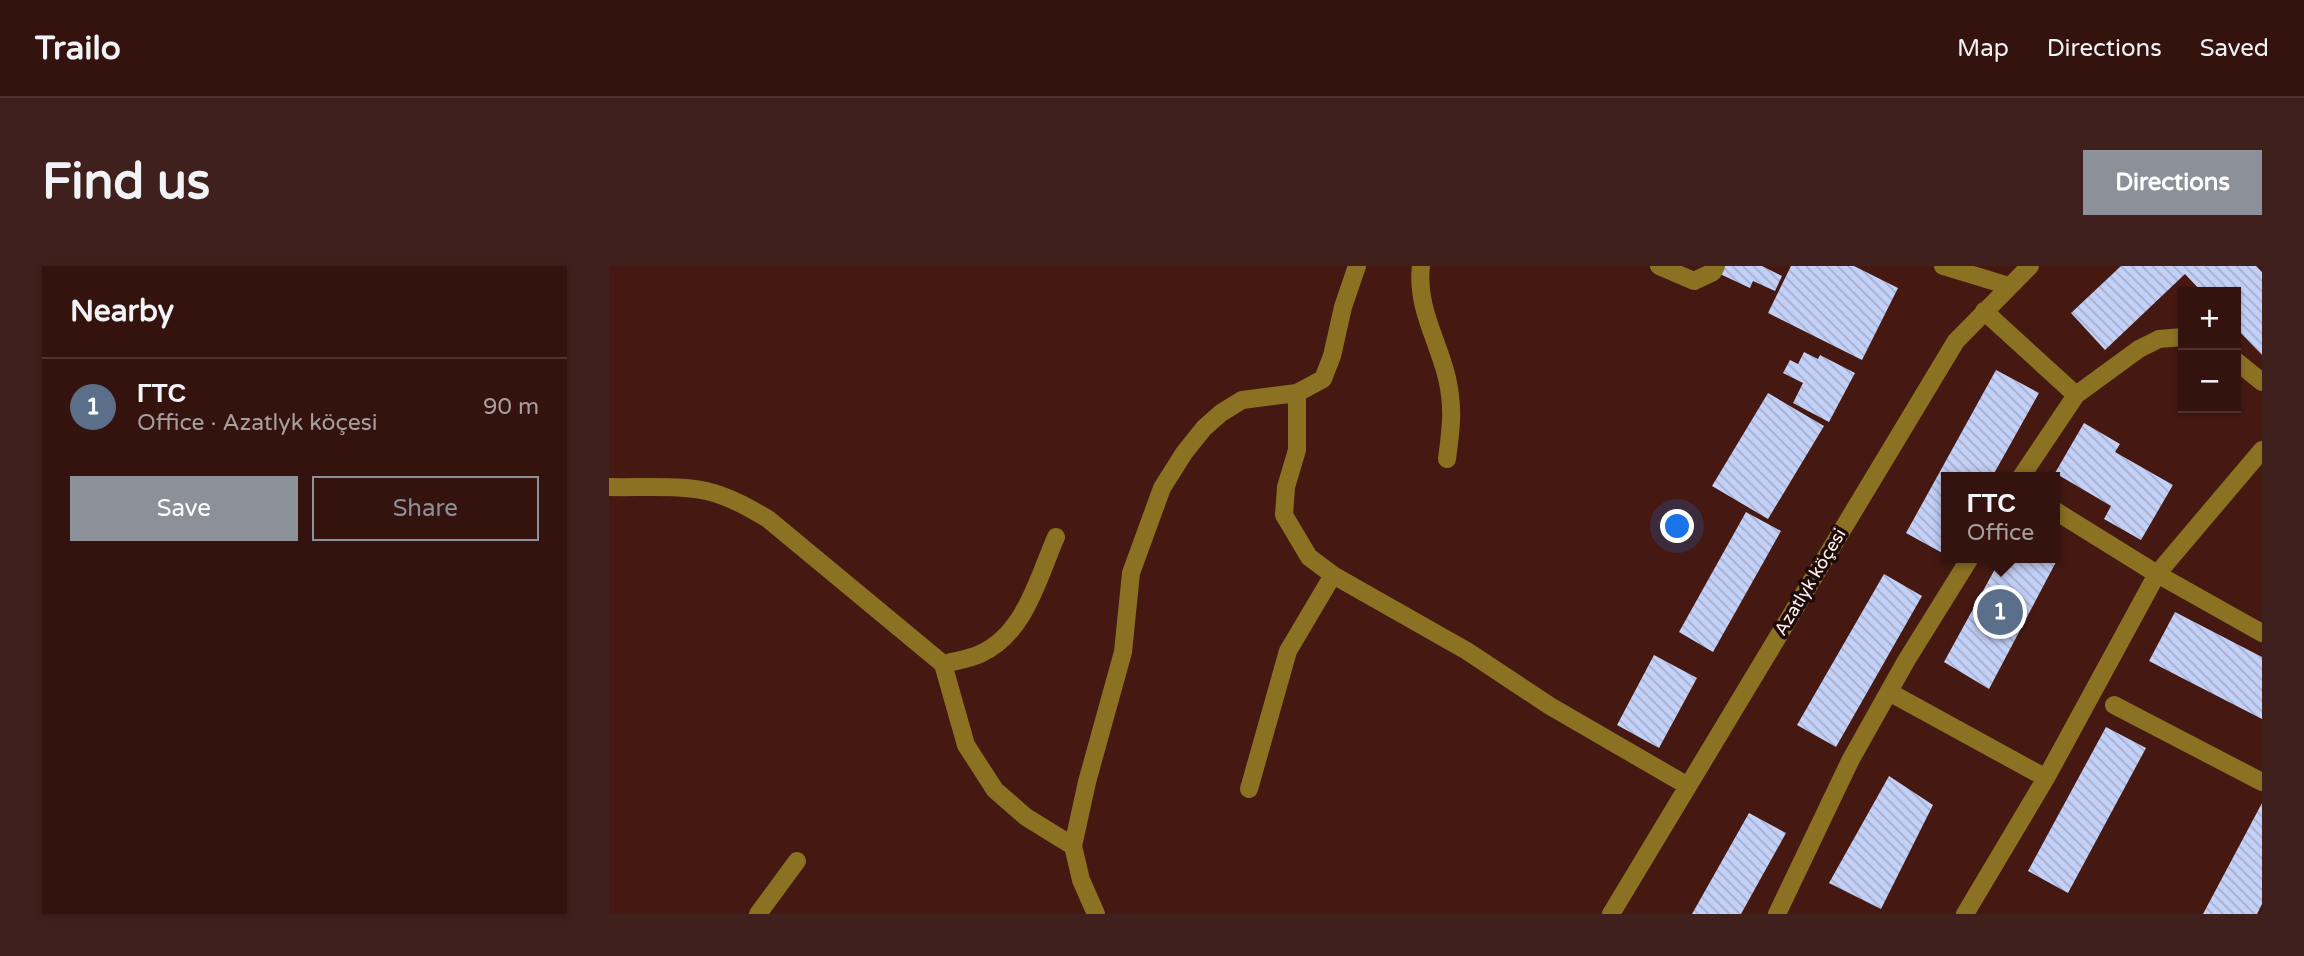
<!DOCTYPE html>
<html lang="en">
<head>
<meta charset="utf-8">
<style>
  :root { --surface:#34130e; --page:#3f201c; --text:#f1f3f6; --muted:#a99e9e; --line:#4e322e; --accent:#8c9099 }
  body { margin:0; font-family:"Varela Round",sans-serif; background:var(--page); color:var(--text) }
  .controls { position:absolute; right:21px; top:21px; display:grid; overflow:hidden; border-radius:0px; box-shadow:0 2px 5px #0004 }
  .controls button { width:63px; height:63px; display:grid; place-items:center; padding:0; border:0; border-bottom:2px solid var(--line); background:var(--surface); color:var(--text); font:35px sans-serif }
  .you { position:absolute; left:1069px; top:261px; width:24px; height:24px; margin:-18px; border:5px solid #fff; border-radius:50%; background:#1a73e8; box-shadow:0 0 0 10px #1a73e833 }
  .badge { display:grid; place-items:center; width:46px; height:46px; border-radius:50%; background:var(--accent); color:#fff; font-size:23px; font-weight:700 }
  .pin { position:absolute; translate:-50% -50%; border:4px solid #fff; box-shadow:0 2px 7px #0006 }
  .popup { position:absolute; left:1332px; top:206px; width:119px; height:91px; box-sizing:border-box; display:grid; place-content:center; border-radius:0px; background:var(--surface); filter:drop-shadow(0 2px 5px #0005); font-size:23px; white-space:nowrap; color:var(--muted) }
  .popup b { font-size:26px; color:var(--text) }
  .popup::after { content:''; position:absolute; left:50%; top:100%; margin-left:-14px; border:14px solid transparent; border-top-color:var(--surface) }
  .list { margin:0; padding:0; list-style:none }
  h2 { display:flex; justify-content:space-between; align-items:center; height:91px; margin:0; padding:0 28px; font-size:30px }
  h2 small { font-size:23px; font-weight:400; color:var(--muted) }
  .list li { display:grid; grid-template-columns:46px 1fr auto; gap:21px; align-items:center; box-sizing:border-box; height:98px; padding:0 28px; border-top:2px solid var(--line) }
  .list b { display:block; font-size:26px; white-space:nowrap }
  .list p { margin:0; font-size:23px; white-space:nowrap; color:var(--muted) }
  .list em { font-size:23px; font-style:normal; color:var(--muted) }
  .actions { display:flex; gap:14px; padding:21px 28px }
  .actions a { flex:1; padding:16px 0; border:2px solid var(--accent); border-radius:0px; text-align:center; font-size:24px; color:var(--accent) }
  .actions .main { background:var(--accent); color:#fff }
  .map { position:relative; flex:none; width:1653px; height:648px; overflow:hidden; border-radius:0px }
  header { display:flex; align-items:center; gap:42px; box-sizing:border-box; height:98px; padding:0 35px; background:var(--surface); border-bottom:2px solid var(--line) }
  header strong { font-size:33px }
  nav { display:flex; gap:38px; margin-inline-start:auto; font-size:24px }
  .intro { display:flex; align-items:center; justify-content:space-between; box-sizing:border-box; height:168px; padding:0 42px }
  h1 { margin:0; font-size:49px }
  .button { padding:18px 32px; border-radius:0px; background:var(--accent); color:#fff; font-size:24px; font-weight:700 }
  main { display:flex; gap:42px; padding:0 42px }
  aside { flex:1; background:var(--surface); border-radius:0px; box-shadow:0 2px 5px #0004 }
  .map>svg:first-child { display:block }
  .building { fill:url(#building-back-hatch) }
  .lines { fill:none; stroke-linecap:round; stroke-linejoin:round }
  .minor { stroke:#8b7122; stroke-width:18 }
  .labels { text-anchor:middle; stroke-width:7; stroke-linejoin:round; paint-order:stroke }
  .street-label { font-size:18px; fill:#fef1ef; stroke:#1e0b08 }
</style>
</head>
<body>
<header>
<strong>Trailo</strong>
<nav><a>Map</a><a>Directions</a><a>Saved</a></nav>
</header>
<div class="intro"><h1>Find us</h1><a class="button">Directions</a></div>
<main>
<aside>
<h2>Nearby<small></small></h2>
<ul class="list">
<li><span class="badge" style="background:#5c6f8a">1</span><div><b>ГТС</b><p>Office · Azatlyk köçesi</p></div><em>90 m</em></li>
</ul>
<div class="actions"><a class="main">Save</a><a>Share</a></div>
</aside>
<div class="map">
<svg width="1653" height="648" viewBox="0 0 1653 648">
  <defs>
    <pattern id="building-back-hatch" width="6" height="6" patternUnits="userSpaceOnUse" patternTransform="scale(1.75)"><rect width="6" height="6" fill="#c3d0f7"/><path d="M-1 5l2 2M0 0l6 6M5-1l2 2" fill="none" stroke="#a5aecb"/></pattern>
  </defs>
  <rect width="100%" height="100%" fill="#451912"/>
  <!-- building -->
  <path class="building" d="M 1115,0 L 1153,0 L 1173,10 L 1166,25 L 1144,15 L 1141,22 L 1111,8 Z
    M 1182,0 L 1245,0 L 1289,22 L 1253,94 L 1159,47 Z
    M 1512,0 L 1647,0 L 1653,6 L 1653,89 L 1627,62 L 1627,26 L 1593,26 L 1576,8 L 1496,84 L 1462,47 Z
    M 1195,86 L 1209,93 L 1211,89 L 1246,107 L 1220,156 L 1184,137 L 1194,117 L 1174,107 L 1181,94 L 1189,98 Z
    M 1387,104 L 1430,127 L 1383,211 L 1337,211 L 1337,289 L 1297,267 Z
    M 1159,127 L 1215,160 L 1159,253 L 1103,220 Z
    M 1475,157 L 1511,178 L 1506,186 L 1564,219 L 1532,274 L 1495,253 L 1502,240 L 1446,207 Z
    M 1137,246 L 1172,265 L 1104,386 L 1070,366 Z
    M 1392,292 L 1437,292 L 1447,296 L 1380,423 L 1335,396 Z
    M 1275,308 L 1313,330 L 1227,481 L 1188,459 Z
    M 1566,346 L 1653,391 L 1653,453 L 1540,395 Z
    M 1045,389 L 1088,412 L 1050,482 L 1008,459 Z
    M 1497,461 L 1537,482 L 1459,627 L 1419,605 Z
    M 1280,510 L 1324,539 L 1272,643 L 1220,617 Z
    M 1653,537 L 1653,638 L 1648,648 L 1594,648 Z
    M 1140,547 L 1177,567 L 1132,648 L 1083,648 Z"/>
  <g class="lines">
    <!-- minor -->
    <path class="minor" d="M 812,0 C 807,41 829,74 838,112 C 845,143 842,162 838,193
      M 1050,0 L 1085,15 L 1104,6 L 1107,0
      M 1334,0 L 1400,20
      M 1375,45 L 1467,129
      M 1627,95 L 1653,116
      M 688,127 L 688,184 L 677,221 L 675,249 L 700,291 L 724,309 L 858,385 L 941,440 L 1079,520
      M 1412,211 L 1467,129 L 1530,83 L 1550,73 L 1574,71
      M 0,221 C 32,222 75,218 105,227 C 125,233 142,243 159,253 L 334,398 L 357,479 L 386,524 L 417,551 L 464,580
      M 1445,244 L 1548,308 L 1653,184
      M 334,398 C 346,395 360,393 371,388 C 416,368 429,312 447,271
      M 1280,426 L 1437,512 L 1548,308 L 1653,367
      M 1505,439 L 1653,516
      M 640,523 L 679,385 L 724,309
      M 149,648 L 188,595
      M 487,648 L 472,614 L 464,580 L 478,516 L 514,386 L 522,307 L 553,222 L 575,187 L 595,162 L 612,147 L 633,134 L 688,127 L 714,113 L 723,90 L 734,41 L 748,0
      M 1002,648 L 1347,75 L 1421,0
      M 1168,648 L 1241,495 L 1297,395 L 1361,292
      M 1356,648 L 1437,512"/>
  </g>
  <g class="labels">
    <!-- street labels -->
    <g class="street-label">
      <text transform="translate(1201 316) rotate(-59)" y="6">Azatlyk köçesi</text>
    </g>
  </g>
</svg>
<div class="controls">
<button>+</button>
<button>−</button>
</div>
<div class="you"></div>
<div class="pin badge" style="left:1391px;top:346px;background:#5c6f8a">1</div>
<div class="popup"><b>ГТС</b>Office</div>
</div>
</main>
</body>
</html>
